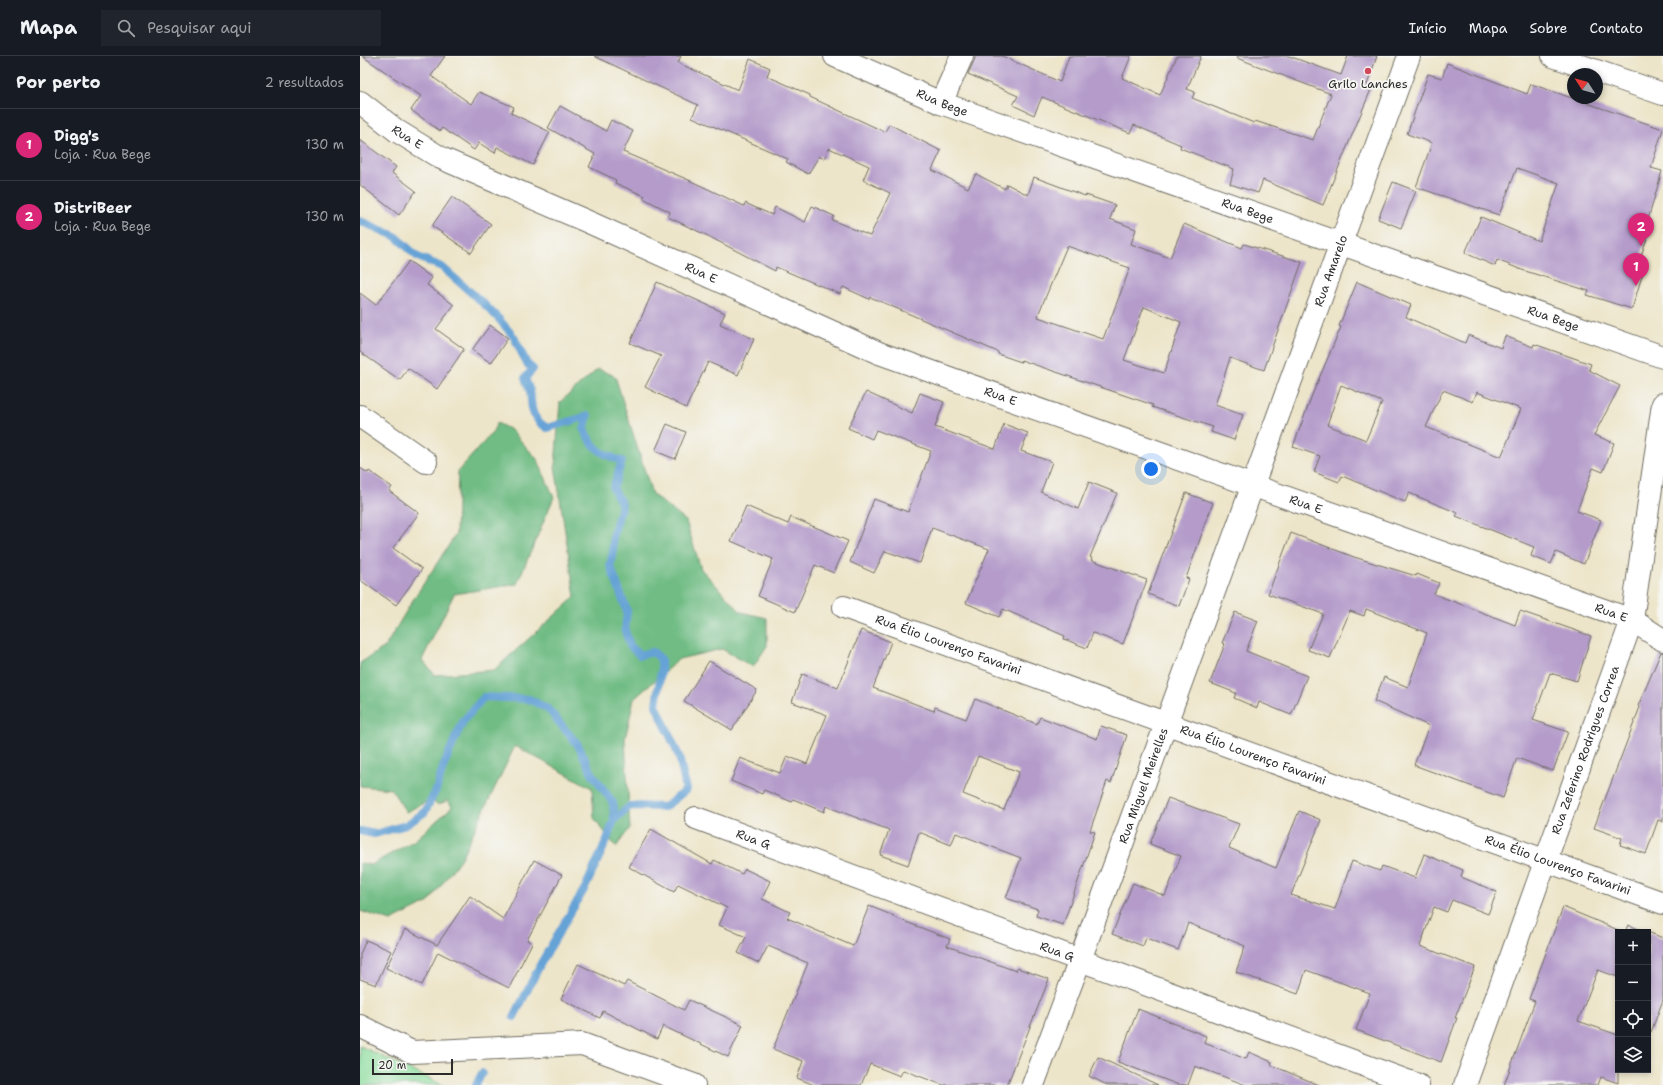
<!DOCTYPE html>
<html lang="pt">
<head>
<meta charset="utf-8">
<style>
  :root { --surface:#171b24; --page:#20242c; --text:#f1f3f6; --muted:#9ea1a6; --line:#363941; --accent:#db2777 }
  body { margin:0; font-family:"Shantell Sans",sans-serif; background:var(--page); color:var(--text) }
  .controls { position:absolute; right:12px; bottom:12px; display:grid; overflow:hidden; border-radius:0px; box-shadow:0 2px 6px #0003 }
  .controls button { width:36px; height:36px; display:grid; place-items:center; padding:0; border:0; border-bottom:1px solid var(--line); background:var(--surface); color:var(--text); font:20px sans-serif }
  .compass { position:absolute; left:1207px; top:12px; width:36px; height:36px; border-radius:50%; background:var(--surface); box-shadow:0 2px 6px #0003; rotate:306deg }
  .scale { position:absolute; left:12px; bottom:10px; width:81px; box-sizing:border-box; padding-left:4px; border:2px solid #2b2b2b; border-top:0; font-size:11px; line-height:14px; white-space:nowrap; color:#2b2b2b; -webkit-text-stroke:3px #f6f6f2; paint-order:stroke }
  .you { position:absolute; left:791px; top:413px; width:14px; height:14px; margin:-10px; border:3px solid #fff; border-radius:50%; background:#1a73e8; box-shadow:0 0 0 6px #1a73e833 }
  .badge { display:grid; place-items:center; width:26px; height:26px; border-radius:50%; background:var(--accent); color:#fff; font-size:13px; font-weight:700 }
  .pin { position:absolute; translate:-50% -33px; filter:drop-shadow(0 1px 2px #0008) }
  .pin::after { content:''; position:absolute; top:21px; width:14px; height:12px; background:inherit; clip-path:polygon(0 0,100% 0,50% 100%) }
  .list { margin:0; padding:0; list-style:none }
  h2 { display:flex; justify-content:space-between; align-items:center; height:52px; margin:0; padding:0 16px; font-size:17px }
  h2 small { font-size:13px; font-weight:400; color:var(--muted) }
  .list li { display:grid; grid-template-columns:26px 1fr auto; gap:12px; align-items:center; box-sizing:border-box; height:72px; padding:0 16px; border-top:1px solid var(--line) }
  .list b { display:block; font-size:15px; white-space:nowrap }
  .list p { margin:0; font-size:13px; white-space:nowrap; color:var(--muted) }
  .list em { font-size:13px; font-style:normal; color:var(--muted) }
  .icon { flex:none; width:22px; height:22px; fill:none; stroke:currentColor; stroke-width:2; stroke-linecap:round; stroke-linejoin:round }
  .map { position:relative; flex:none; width:1303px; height:1029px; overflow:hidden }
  header { display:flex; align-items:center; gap:24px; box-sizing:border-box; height:56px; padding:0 20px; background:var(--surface); border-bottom:1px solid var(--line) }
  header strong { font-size:19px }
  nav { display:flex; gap:22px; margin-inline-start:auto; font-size:14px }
  .search { width:280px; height:36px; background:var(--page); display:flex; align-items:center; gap:10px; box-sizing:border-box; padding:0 14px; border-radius:0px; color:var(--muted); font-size:15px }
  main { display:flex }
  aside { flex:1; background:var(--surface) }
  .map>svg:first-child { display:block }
  .green { fill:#8bdd9d; stroke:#5b8464 }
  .forest { fill:#70bc84; stroke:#4e7458 }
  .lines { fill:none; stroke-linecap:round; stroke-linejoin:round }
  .stream { stroke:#65a2d6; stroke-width:8 }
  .building { fill:#b49bca; fill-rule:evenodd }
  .street-casing { stroke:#6f6c62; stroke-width:24 }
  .secondary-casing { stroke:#6f6c62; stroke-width:24 }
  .street { stroke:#fff; stroke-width:22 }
  .secondary { stroke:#fff; stroke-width:22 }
  .poi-dot { fill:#d1495b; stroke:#f6f6f2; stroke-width:1.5 }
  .labels { text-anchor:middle; stroke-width:3.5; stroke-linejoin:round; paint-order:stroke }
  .poi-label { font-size:12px; fill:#2b2b2b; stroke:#f6f6f2 }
  .street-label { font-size:12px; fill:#2b2b2b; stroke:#f6f6f2 }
</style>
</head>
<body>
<header>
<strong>Mapa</strong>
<div class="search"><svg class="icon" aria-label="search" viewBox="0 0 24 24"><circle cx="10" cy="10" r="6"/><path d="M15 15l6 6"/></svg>Pesquisar aqui</div>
<nav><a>Início</a><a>Mapa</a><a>Sobre</a><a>Contato</a></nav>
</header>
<main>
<aside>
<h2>Por perto<small>2 resultados</small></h2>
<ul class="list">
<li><span class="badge">1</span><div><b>Digg's</b><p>Loja · Rua Bege</p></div><em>130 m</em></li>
<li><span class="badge">2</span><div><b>DistriBeer</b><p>Loja · Rua Bege</p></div><em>130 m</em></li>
</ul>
</aside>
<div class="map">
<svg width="1303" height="1029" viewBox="0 0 1303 1029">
  <rect width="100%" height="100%" fill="#f6f6f2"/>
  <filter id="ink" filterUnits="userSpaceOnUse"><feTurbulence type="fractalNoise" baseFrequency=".025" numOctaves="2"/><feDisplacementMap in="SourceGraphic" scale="8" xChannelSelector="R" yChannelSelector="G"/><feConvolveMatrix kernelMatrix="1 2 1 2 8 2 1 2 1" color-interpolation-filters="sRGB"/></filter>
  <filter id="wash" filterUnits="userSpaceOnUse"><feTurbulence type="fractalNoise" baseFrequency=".012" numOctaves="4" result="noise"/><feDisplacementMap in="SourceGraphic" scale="16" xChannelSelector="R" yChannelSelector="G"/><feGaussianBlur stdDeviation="0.9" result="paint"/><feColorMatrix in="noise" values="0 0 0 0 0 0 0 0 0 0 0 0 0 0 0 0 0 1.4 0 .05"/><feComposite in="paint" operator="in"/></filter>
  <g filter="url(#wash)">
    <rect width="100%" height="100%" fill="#ede5c9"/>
    <!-- green -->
    <path class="green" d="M 0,990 L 83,1029 L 0,1029 Z"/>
    <!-- forest -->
    <path class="forest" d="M 238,313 L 255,320 L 292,438 L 326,465 L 341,513 L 381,556 L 407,562 L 407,590 L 393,611 L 362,593 L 319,603 L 274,643 L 265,683 L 270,772 L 256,791 L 234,762 L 232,732 L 155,690 L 101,802 L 69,846 L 31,865 L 0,855 L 0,807 L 11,809 L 55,784 L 92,751 L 88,744 L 79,749 L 70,744 L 46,756 L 31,733 L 0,730 L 0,607 L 25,591 L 51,547 L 96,478 L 98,415 L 132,377 L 137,367 L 151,374 L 177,403 L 194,441 L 157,528 L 94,538 L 62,604 L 75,619 L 134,614 L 215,541 L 195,410 L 200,346 Z"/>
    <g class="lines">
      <!-- stream -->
      <path class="stream" d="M 0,165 L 35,180 L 58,201 L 82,211 L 125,249 L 138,262 L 154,281 L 167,308 L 173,313 L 165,322 L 170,335 L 172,353 L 174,359 L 179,366 L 187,372 L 228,360 L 224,374 C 234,393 241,398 262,405 L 253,432 L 262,449 L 253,479 L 253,496 L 250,509 L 267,555 L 265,575 L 270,590 L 280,599 L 293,596 L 301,603 L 301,615 L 296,649 L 319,700 L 326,734 L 305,751 L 270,750 L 254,764 L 246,786 L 225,832 L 181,907 L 154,961
        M 0,775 L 15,778 L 46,769 L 65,756 L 76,734 L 84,709 L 97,678 L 104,664 L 124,641 L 169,643 L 188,653 L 218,689 L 232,717 L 253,747 L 254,764
        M 116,1029 L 122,1017"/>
    </g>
    <g id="blocks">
      <!-- building -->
      <path class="building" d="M 2,0 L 85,0 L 71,20 L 111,48 L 119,36 L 154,51 L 151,57 L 190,76 L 173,109 L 137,91 L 135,97 L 119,87 L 114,94 L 82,72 L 80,75 L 51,54 L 61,40 Z
        M 234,0 L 321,0 L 318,7 L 378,34 L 390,3 L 410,12 L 407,20 L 450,39 L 450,41 L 525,76 L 529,68 L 581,95 L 572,114 L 608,132 L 616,118 L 645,133 L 647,128 L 668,139 L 674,121 L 725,140 L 726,139 L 755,149 L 750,163 L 776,173 L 771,188 L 810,202 L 824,168 L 882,192 L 884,188 L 942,206 L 904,314 L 870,302 L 855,349 L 883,359 L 874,384 L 851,376 L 853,371 L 792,351 L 793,349 L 661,304 L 661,306 L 638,298 L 638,296 L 510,241 L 509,243 L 483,231 L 480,238 L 416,211 L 415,215 L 348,180 L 308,161 L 310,156 L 283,142 L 285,140 L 255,127 L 256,124 L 229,111 L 235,98 L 188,72 L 200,50 L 246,75 L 251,64 L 273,75 L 263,96 L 331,125 L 384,150 L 385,147 L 412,159 L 415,151 L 445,166 L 452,150 L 474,160 L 472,164 L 510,180 L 530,137 L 503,124 L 509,110 L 469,92 L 464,103 L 459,100 L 448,118 L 426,106 L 428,103 L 332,61 L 338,49 ZM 707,190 L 770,212 L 743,283 L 678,261 L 679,259 L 678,259 ZM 784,251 L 821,266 L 804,317 L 764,304 Z
        M 616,0 L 642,0 L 700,26 L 709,0 L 771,0 L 762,22 L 800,39 L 817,0 L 841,0 L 827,33 L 835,36 L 832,42 L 894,67 L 895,65 L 953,84 L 971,38 L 877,2 L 878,0 L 929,0 L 981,19 L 988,0 L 1017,0 L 1007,29 L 1012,31 L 963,149 L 903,124 L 898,137 L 870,128 L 874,113 L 820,92 L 821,89 L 774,69 L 770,77 L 682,41 L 674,59 L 653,49 L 658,40 L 608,18 Z
        M 1087,7 L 1167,38 L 1171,28 L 1303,73 L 1291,112 L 1302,115 L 1286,171 L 1291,172 L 1278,208 L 1285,210 L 1272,253 L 1227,239 L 1229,235 L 1162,214 L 1137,204 L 1135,210 L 1105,197 L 1121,161 L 1179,185 L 1199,127 L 1157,112 L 1139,159 L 1056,131 L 1072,87 L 1047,78 L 1068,18 L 1082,22 Z
        M 0,84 L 36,111 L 32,117 L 56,135 L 39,159 L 0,129 Z
        M 1033,126 L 1056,135 L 1041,172 L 1018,163 Z
        M 92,141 L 131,168 L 111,197 L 72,170 Z
        M 49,205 L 72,222 L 67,229 L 94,249 L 76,273 L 104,293 L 77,333 L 48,312 L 40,324 L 0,296 L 0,237 L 16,249 Z
        M 297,226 L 365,257 L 360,268 L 394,283 L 378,319 L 348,306 L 326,352 L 285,331 L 301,300 L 270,287 Z
        M 997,226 L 1051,249 L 1046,261 L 1105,287 L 1108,279 L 1141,292 L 1145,280 L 1173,291 L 1174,288 L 1231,308 L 1229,314 L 1260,330 L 1234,379 L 1254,387 L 1243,416 L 1233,412 L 1217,455 L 1241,464 L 1224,508 L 1196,496 L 1191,508 L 1171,500 L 1174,491 L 1096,460 L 1098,457 L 1049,437 L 1045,446 L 982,420 L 979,426 L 954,416 L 960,400 L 933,391 L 952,339 L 981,271 L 979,270 ZM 981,329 L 1022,346 L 1006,384 L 967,369 ZM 1083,334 L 1113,346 L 1117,336 L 1161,353 L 1141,401 L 1066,371 Z
        M 130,269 L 148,282 L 131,307 L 112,294 Z
        M 506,336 L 552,357 L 560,337 L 584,346 L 575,371 L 635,393 L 644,368 L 668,377 L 661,395 L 692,406 L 681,436 L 718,453 L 729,426 L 757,437 L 730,501 L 732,502 L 731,504 L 787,524 L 763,588 L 733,577 L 727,592 L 704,583 L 705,580 L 643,553 L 639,561 L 606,547 L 629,493 L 572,472 L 560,507 L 525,495 L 514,517 L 490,506 L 514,443 L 548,456 L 571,395 L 516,374 L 512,383 L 488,372 Z
        M 307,368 L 326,376 L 315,403 L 295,395 Z
        M 0,412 L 8,417 L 9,415 L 32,431 L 29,435 L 59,457 L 33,492 L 62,513 L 36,549 L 0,524 Z
        M 826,437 L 853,447 L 826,522 L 829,523 L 819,550 L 788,538 Z
        M 386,450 L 428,468 L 431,461 L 488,485 L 474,517 L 455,509 L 435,556 L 398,540 L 413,503 L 371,485 Z
        M 931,477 L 994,501 L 1056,520 L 1057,518 L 1079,527 L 1074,538 L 1155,569 L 1160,555 L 1231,580 L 1217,625 L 1190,617 L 1173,664 L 1208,676 L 1193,715 L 1157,702 L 1143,742 L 1054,709 L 1069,670 L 1014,645 L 1024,621 L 1048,631 L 1067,577 L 1006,553 L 1004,560 L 990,555 L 970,602 L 948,594 L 963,558 L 908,538 Z
        M 875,556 L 898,565 L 886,595 L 947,620 L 931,659 L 899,646 L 897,652 L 874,642 L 876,637 L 850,627 L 865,588 L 862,587 Z
        M 501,574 L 531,586 L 513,632 L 574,655 L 575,651 L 606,663 L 615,643 L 677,668 L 680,661 L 737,683 L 741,670 L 767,679 L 751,727 L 747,725 L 730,775 L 735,776 L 703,869 L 676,860 L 678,853 L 646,842 L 661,802 L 596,777 L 591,789 L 559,776 L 548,809 L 520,799 L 529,774 L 466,750 L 464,756 L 433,743 L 432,746 L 404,734 L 402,738 L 371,725 L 380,702 L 420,717 L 427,700 L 447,708 L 467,659 L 432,646 L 442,618 L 478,632 ZM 618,700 L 659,716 L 644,754 L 603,738 Z
        M 1301,596 L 1303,596 L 1303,766 L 1298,764 L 1286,798 L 1260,789 L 1262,782 L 1234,772 L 1280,651 L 1278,650 Z
        M 349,605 L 397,634 L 372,674 L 324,645 Z
        M 808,742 L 879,768 L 869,792 L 916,812 L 939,755 L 961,764 L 931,839 L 975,853 L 992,805 L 1020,815 L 1022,810 L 1055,822 L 1064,798 L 1103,814 L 1101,821 L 1137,836 L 1128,858 L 1092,844 L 1087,856 L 1074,851 L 1060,890 L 1115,911 L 1095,962 L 1097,962 L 1081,1006 L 996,974 L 1010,937 L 946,914 L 938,938 L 876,916 L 885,890 L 828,867 L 818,894 L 786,882 L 783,890 L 752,878 L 773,827 L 805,840 L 821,800 L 790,788 Z
        M 291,773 L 352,808 L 354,804 L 382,818 L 385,813 L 410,825 L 402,843 L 430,856 L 427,862 L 493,890 L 509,850 L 534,860 L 533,861 L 590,883 L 587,890 L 656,915 L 657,912 L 689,923 L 647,1029 L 583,1029 L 543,1014 L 540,1020 L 510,1008 L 501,1029 L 454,1029 L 437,1022 L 443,1005 L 413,993 L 448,907 L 408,890 L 399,907 L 378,897 L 386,881 L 359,869 L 367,852 L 318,828 L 314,836 L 269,811 Z
        M 174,804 L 202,819 L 167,884 L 172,887 L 149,932 L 78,896 L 62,929 L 26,912 L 45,873 L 77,889 L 110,840 L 143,863 Z
        M 1203,851 L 1263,876 L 1258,876 L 1258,921 L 1238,914 L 1218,965 L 1258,979 L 1258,1027 L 1241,1021 L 1238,1029 L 1144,1029 L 1175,945 L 1169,943 Z
        M 1268,869 L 1287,876 L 1265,876 Z
        M 1288,876 L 1303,882 L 1303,944 L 1291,976 L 1288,975 Z
        M 6,884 L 31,895 L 16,929 L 0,923 L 0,898 Z
        M 218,908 L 264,930 L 267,925 L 324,954 L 329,944 L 383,969 L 368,1001 L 303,970 L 297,983 L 243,955 L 240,962 L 201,943 Z
        M 778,953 L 846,980 L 844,987 L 886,1003 L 889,996 L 912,1006 L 911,1009 L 959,1029 L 886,1029 L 835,1010 L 828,1029 L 819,1029 L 758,1006 Z
        M 738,1001 L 798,1029 L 747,1029 L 729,1020 Z"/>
    </g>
  </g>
  <g filter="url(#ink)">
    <use href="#blocks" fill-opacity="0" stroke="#6f6c62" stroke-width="1"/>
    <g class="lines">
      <!-- street casing -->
      <g class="street-casing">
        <g id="street">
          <path id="s1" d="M 475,0 L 581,47 L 1303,301"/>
          <path d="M 1193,0 L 1303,38"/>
          <path id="s2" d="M 0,46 L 37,75 L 81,102 L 233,168 L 519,297 L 1272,564 L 1303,584"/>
          <path d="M 581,47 L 602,0"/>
          <path d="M 0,360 L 66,406"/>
          <path id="s3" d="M 484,551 L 1303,847"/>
          <path id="s4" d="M 336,762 L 1058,1029"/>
          <path d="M 0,970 L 52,996 L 222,988 L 334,1029"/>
        </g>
      </g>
      <!-- secondary casing -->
      <g class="secondary-casing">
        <g id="secondary">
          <path id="s5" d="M 673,1029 L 720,904 L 1049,0"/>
          <path id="s6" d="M 1105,1029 L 1272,564 L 1303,348"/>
        </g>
      </g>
      <!-- street -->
      <use href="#street" class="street"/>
      <!-- secondary -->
      <use href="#secondary" class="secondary"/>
    </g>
  </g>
  <!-- markers -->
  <circle class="poi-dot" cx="1008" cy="15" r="4"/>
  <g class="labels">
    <!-- poi labels -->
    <g class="poi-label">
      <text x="1008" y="32">Grilo Lanches</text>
    </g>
    <!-- street labels -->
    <g class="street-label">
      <text dy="4" stroke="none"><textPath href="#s1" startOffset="117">Rua Bege</textPath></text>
      <text dy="4" stroke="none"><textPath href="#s2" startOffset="59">Rua E</textPath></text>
      <text dy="4" stroke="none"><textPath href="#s1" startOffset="441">Rua Bege</textPath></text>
      <text dy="4" stroke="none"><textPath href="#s5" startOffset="867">Rua Amarelo</textPath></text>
      <text dy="4" stroke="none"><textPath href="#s2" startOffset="383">Rua E</textPath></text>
      <text dy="4" stroke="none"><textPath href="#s1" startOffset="765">Rua Bege</textPath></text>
      <text dy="4" stroke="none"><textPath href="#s2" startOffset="707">Rua E</textPath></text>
      <text dy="4" stroke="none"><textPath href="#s2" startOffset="1031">Rua E</textPath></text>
      <text dy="4" stroke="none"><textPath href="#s2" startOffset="1355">Rua E</textPath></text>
      <text dy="4" stroke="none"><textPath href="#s3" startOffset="111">Rua Élio Lourenço Favarini</textPath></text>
      <text dy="4" stroke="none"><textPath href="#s6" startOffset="356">Rua Zeferino Rodrigues Correa</textPath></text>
      <text dy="4" stroke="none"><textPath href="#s3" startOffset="435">Rua Élio Lourenço Favarini</textPath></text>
      <text dy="4" stroke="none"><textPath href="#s5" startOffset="319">Rua Miguel Meirelles</textPath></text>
      <text dy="4" stroke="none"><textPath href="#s4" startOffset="61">Rua G</textPath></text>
      <text dy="4" stroke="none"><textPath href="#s3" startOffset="759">Rua Élio Lourenço Favarini</textPath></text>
      <text dy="4" stroke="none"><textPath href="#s4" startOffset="385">Rua G</textPath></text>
    </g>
  </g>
</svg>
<div class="controls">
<button>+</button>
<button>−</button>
<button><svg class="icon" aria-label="locate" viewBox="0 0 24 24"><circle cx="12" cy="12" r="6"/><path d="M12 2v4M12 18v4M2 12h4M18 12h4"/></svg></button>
<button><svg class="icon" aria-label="layers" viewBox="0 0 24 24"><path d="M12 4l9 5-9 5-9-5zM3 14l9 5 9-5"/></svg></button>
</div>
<svg class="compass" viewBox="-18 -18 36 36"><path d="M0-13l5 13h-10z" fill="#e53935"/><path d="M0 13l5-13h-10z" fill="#9ea1a6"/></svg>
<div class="scale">20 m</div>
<div class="you"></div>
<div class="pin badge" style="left:1276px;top:230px">1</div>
<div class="pin badge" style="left:1281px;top:190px">2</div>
</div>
</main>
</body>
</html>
